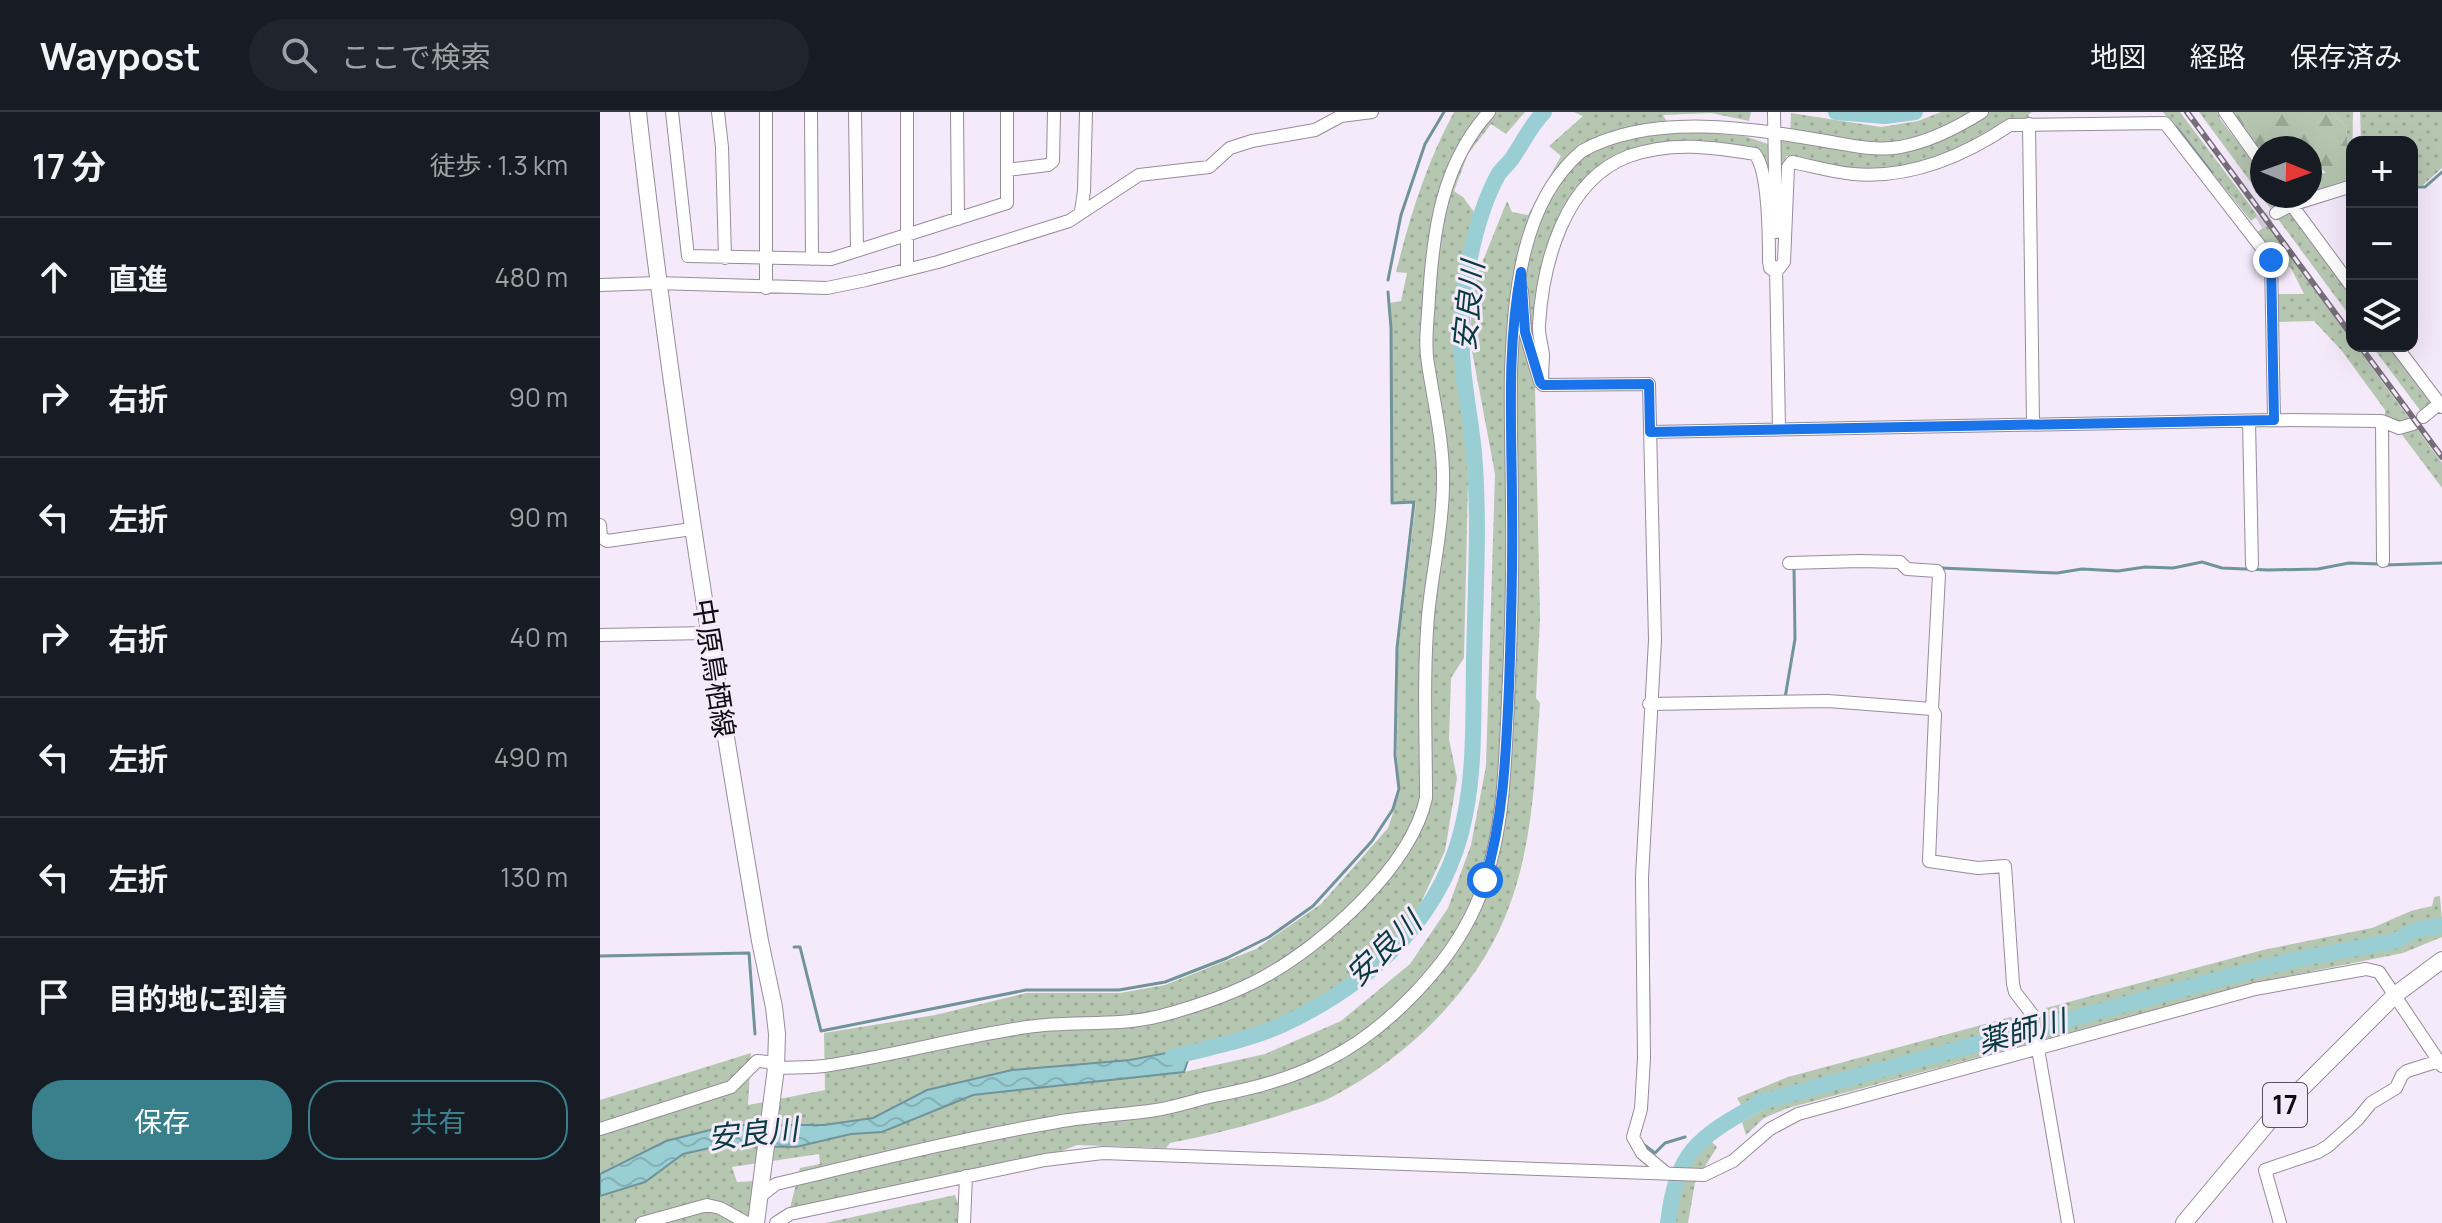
<!DOCTYPE html>
<html lang="ja">
<head>
<meta charset="utf-8">
<style>
  :root { --surface:#171b24; --page:#20242c; --text:#f1f3f6; --muted:#9ea1a6; --line:#363941; --accent:#3a808c }
  body { margin:0; font-family:Manrope,"Noto Sans JP",sans-serif; background:var(--page); color:var(--text) }
  .controls { position:absolute; right:24px; top:24px; display:grid; overflow:hidden; border-radius:16px; box-shadow:0 8px 32px #0002 }
  .controls button { width:72px; height:72px; display:grid; place-items:center; padding:0; border:0; border-bottom:2px solid var(--line); background:var(--surface); color:var(--text); font:40px sans-serif }
  .compass { position:absolute; left:1650px; top:24px; width:72px; height:72px; border-radius:50%; background:var(--surface); box-shadow:0 8px 32px #0002; rotate:91deg }
  .stop { position:absolute; width:24px; height:24px; margin:-18px; border:6px solid #1a73e8; border-radius:50%; background:#fff }
  .stop.end { background:#1a73e8; border-color:#fff; box-shadow:0 2px 8px #0008 }
  .list { margin:0; padding:0; list-style:none }
  h2 { display:flex; justify-content:space-between; align-items:center; height:104px; margin:0; padding:0 32px; font-size:34px }
  h2 small { font-size:26px; font-weight:400; color:var(--muted) }
  .list li { display:grid; grid-template-columns:52px 1fr auto; gap:24px; align-items:center; box-sizing:border-box; height:120px; padding:0 32px; border-top:2px solid var(--line) }
  .list b { display:block; font-size:30px; white-space:nowrap }
  .list em { font-size:26px; font-style:normal; color:var(--muted) }
  .actions { display:flex; gap:16px; padding:24px 32px }
  .actions a { flex:1; padding:18px 0; border:2px solid var(--accent); border-radius:32px; text-align:center; font-size:28px; color:var(--accent) }
  .actions .main { background:var(--accent); color:#fff }
  .icon { flex:none; width:44px; height:44px; fill:none; stroke:currentColor; stroke-width:2; stroke-linecap:round; stroke-linejoin:round }
  .map { position:relative; flex:none; width:1842px; height:1111px; overflow:hidden }
  header { display:flex; align-items:center; gap:48px; box-sizing:border-box; height:112px; padding:0 40px; background:var(--surface); border-bottom:2px solid var(--line) }
  header strong { font-size:38px }
  nav { display:flex; gap:44px; margin-inline-start:auto; font-size:28px }
  .search { width:560px; height:72px; background:var(--page); display:flex; align-items:center; gap:20px; box-sizing:border-box; padding:0 28px; border-radius:44px; color:var(--muted); font-size:30px }
  main { display:flex }
  aside { flex:1; background:var(--surface) }
  .map>svg:first-child { display:block }
  .grass { fill:url(#grass-dots) }
  .forest { fill:url(#forest-firs) }
  .water { fill:url(#water-waves); stroke:#70949a; stroke-width:2 }
  .lines { fill:none; stroke-linecap:round; stroke-linejoin:round }
  .stream { stroke:#70949a; stroke-width:3 }
  .river { stroke:#99ced4; stroke-width:16 }
  .minor-tunnel { stroke:#d3c9d7; stroke-width:12; stroke-dasharray:12 6; stroke-linecap:butt }
  .minor-casing { stroke:#968c9a; stroke-width:14 }
  .major-casing { stroke:#968c9a; stroke-width:18 }
  .minor { stroke:#fff; stroke-width:12 }
  .major { stroke:#fff; stroke-width:16 }
  .rail-casing { stroke:#766f79; stroke-width:6 }
  .rail { stroke:#f5eafa; stroke-width:3; stroke-dasharray:9; stroke-linecap:butt }
  .route { stroke:#1a73e8; stroke-width:10 }
  .labels { text-anchor:middle; stroke-width:6; stroke-linejoin:round; paint-order:stroke }
  .shield { fill:#f5eafa; stroke:#554f58; stroke-width:2 }
  .shield-label { font-size:26px; font-weight:bold; fill:#100d12 }
  .street-label { font-size:28px; fill:#100d12; stroke:#f5eafa }
  .water-label { font-size:30px; font-style:italic; fill:#093c41; stroke:#f5eafa }
</style>
</head>
<body>
<header>
<strong>Waypost</strong>
<div class="search"><svg class="icon" aria-label="search" viewBox="0 0 24 24"><circle cx="10" cy="10" r="6"/><path d="M15 15l6 6"/></svg>ここで検索</div>
<nav><a>地図</a><a>経路</a><a>保存済み</a></nav>
</header>
<main>
<aside>
<h2>17 分<small>徒歩 · 1.3 km</small></h2>
<ul class="list">
<li><svg class="icon" aria-label="ahead" viewBox="0 0 24 24"><path d="M12 20V5M6 11l6-6 6 6"/></svg><div><b>直進</b></div><em>480 m</em></li>
<li><svg class="icon" aria-label="right" viewBox="0 0 24 24"><path d="M7 20v-9h11M14 6l5 5-5 5"/></svg><div><b>右折</b></div><em>90 m</em></li>
<li><svg class="icon" aria-label="left" viewBox="0 0 24 24"><path d="M17 20v-9H6M10 6l-5 5 5 5"/></svg><div><b>左折</b></div><em>90 m</em></li>
<li><svg class="icon" aria-label="right" viewBox="0 0 24 24"><path d="M7 20v-9h11M14 6l5 5-5 5"/></svg><div><b>右折</b></div><em>40 m</em></li>
<li><svg class="icon" aria-label="left" viewBox="0 0 24 24"><path d="M17 20v-9H6M10 6l-5 5 5 5"/></svg><div><b>左折</b></div><em>490 m</em></li>
<li><svg class="icon" aria-label="left" viewBox="0 0 24 24"><path d="M17 20v-9H6M10 6l-5 5 5 5"/></svg><div><b>左折</b></div><em>130 m</em></li>
<li><svg class="icon" aria-label="arrive" viewBox="0 0 24 24"><path d="M6 21V4h12l-3 4 3 4H6"/></svg><div><b>目的地に到着</b></div></li>
</ul>
<div class="actions"><a class="main">保存</a><a>共有</a></div>
</aside>
<div class="map">
<svg width="1842" height="1111" viewBox="0 0 1842 1111">
  <defs>
    <pattern id="grass-dots" width="8" height="8" patternUnits="userSpaceOnUse" patternTransform="scale(2)"><rect width="8" height="8" fill="#b6c7b1"/><path d="M2 2h.1M6 6h.1" fill="none" stroke="#9baa97" stroke-width="1.8" stroke-linecap="round"/></pattern>
    <pattern id="forest-firs" width="22" height="20" patternUnits="userSpaceOnUse" patternTransform="scale(2)"><rect width="22" height="20" fill="#b6c7b1"/><path d="M5 1l3.5 6h-7zM16 11l3.5 6h-7z" fill="#9baa97"/></pattern>
    <pattern id="water-waves" width="16" height="10" patternUnits="userSpaceOnUse" patternTransform="scale(2)"><rect width="16" height="10" fill="#99ced4"/><path d="M0 5q4-4 8 0t8 0" fill="none" stroke="#83b0b5"/></pattern>
  </defs>
  <rect width="100%" height="100%" fill="#f5eafa"/>
  <!-- grass -->
  <path class="grass" d="M 854,0 L 925,0 L 906,22 L 891,12 L 868,42 L 854,79 L 863,85 L 874,100 L 857,191 L 855,244 L 865,315 L 868,368 L 864,546 L 851,566 L 849,627 L 857,666 L 845,739 L 817,799 L 764,858 L 672,913 L 592,936 L 530,948 L 412,958 L 327,978 L 273,1006 L 224,1013 L 130,1013 L 66,1029 L 0,1062 L 0,988 L 151,941 L 148,993 L 225,978 L 224,921 L 335,903 L 426,881 L 520,881 L 565,873 L 656,837 L 721,792 L 788,716 L 800,680 L 797,645 L 798,539 L 816,390 L 793,389 L 790,191 L 801,189 L 807,161 L 796,160 C 810,104 826,52 854,0 Z
    M 974,0 L 1151,0 L 1149,9 L 1111,1 L 1063,3 L 1069,13 L 1133,20 L 1168,32 L 1190,26 L 1191,1 L 1281,15 L 1318,9 L 1341,0 L 1432,0 L 1428,3 L 1431,8 L 1331,51 L 1290,59 L 1240,56 L 1186,44 L 1180,111 L 1171,111 L 1161,40 L 1093,30 L 1068,31 L 989,65 L 946,145 L 940,245 L 935,275 L 940,507 L 936,586 L 940,591 C 935,662 933,739 905,805 C 874,881 805,947 732,985 C 720,991 706,995 693,999 C 652,1013 612,1023 570,1031 L 566,1036 L 477,1033 L 462,1039 L 190,1096 L 200,1056 L 220,1052 L 219,1042 L 132,1055 L 137,1070 L 154,1069 L 149,1111 L 0,1111 L 0,1084 L 45,1070 L 83,1042 L 119,1034 L 196,1035 L 251,1022 L 282,1020 L 373,983 L 584,960 L 665,942 L 741,909 L 810,852 L 848,796 L 871,733 L 886,654 L 895,362 L 869,223 L 876,166 L 907,89 L 912,100 L 928,103 L 961,44 L 949,34 L 983,4 Z
    M 1563,0 L 1580,0 L 1658,104 L 1651,109 Z
    M 1599,0 L 1618,0 L 1620,7 L 1662,61 L 1662,84 L 1680,84 L 1684,89 L 1670,96 Z
    M 1731,0 L 1753,0 L 1752,68 L 1749,72 L 1695,89 L 1691,84 L 1710,84 L 1710,80 L 1744,69 L 1750,58 L 1746,14 Z
    M 1760,0 L 1842,0 L 1842,56 L 1823,73 L 1812,73 L 1812,30 L 1761,30 Z
    M 1691,100 L 1752,182 L 1752,207 L 1678,107 Z
    M 1667,113 L 1752,229 L 1752,234 L 1756,234 L 1811,309 L 1801,312 L 1785,304 L 1785,298 L 1742,239 L 1714,209 L 1677,210 L 1676,182 L 1704,182 L 1691,156 L 1676,146 L 1657,120 Z
    M 1772,234 L 1790,234 L 1833,292 L 1822,301 Z
    M 1817,317 L 1842,351 L 1842,376 L 1800,320 Z
    M 1840,784 L 1842,808 L 1819,810 L 1791,824 L 1667,848 L 1174,980 L 1141,993 L 1137,986 L 1188,965 L 1411,905 L 1415,911 L 1445,903 L 1446,896 L 1663,838 L 1772,816 L 1811,799 L 1832,794 L 1834,785 Z
    M 1830,820 L 1842,821 L 1842,825 L 1803,841 L 1659,870 L 1188,996 L 1164,1006 L 1146,1023 L 1142,1010 L 1175,991 L 1664,861 L 1792,836 Z
    M 1112,1030 L 1117,1035 L 1095,1071 L 1088,1111 L 1073,1111 C 1078,1082 1084,1053 1104,1031 Z
    M 355,1083 L 358,1091 L 357,1111 L 225,1111 Z"/>
  <!-- forest -->
  <path class="forest" d="M 1630,0 L 1731,0 L 1746,14 L 1750,58 L 1744,69 L 1710,80 L 1710,72 L 1716,61 L 1726,61 L 1716,51 L 1710,57 L 1710,36 L 1662,36 L 1662,42 Z"/>
  <!-- water -->
  <path class="water" d="M 592,936 L 584,960 L 373,983 L 282,1020 L 251,1022 L 196,1035 L 119,1034 L 83,1042 L 45,1070 L 0,1084 L 0,1062 L 66,1029 L 130,1013 L 224,1013 L 273,1006 L 327,978 L 412,958 L 530,948 Z"/>
  <g class="lines">
    <!-- stream -->
    <path class="stream" d="M 1576,15 L 1611,60
      M 1812,75 L 1825,75 L 1842,60
      M 788,168 L 801,103 L 825,32 L 844,0
      M 1786,453 L 1842,451
      M 1341,456 L 1457,461 L 1482,457 L 1518,459 L 1545,455 L 1573,456 L 1602,450 L 1622,456 L 1668,458 L 1718,457 L 1749,451 L 1779,452
      M 1185,586 L 1195,527 L 1194,455
      M 1048,808 L 1049,912
      M 194,835 L 200,835 L 221,919 L 426,878 L 519,878 L 565,870 L 627,846 L 669,825 L 713,794 L 772,729 L 793,697 L 799,677 L 795,643 L 797,536 L 814,390 L 792,391 L 791,216 L 788,180
      M 0,844 L 149,841 L 155,922
      M 1043,1032 L 1055,1041 L 1065,1031 L 1085,1025"/>
    <!-- river -->
    <path class="river" d="M 1236,0 L 1285,4 L 1315,0
      M 572,945 C 608,936 648,928 682,913 C 772,871 846,804 865,703 C 875,654 873,603 874,553 C 875,482 880,411 874,341 C 871,307 863,273 862,239 C 859,186 873,109 898,63 C 902,56 909,52 913,45 C 924,29 930,14 944,0
      M 1068,1111 C 1077,1036 1100,1025 1161,990 L 1646,860 L 1698,847 L 1795,829 L 1814,819 L 1842,813"/>
    <!-- minor-tunnel -->
    <path class="minor-tunnel" d="M 1659,111 L 1676,101"/>
    <!-- minor casing -->
    <g class="minor-casing">
      <path id="minor" d="M 72,0 L 88,144 L 231,147 L 407,91 L 407,0
        M 118,0 L 122,35 L 125,146
        M 166,0 L 166,176
        M 211,0 L 212,147
        M 255,0 L 257,138
        M 357,0 L 358,107
        M 1174,0 L 1176,120
        M 1625,0 L 1662,52
        M 1429,12 L 1433,311
        M 407,58 L 448,53 L 453,49 L 454,0
        M 1685,84 L 1752,175
        M 481,99 L 484,79 L 486,0
        M 1676,101 L 1691,93 L 1752,74
        M 1176,155 L 1179,316
        M 307,156 L 307,0
        M 0,173 L 57,171 L 227,176 L 266,168 L 338,150 L 469,109 L 539,63 L 609,55 L 630,36 L 652,29 L 715,18 L 741,4 L 772,0
        M 922,179 L 925,220 L 940,270 L 943,273 L 1049,272 L 1055,528 L 1042,765 L 1044,946 L 1041,997 L 1033,1025 L 1042,1041 L 1066,1061
        M 1796,234 L 1842,295
        M 943,273 C 941,262 943,253 943,243 C 942,232 938,223 939,212 C 943,151 964,68 1029,44 C 1072,29 1112,35 1155,42 C 1169,60 1169,125 1169,149 L 1170,156 L 1176,160 L 1184,150 L 1188,55 L 1192,50 C 1212,54 1232,60 1253,62 C 1310,67 1364,44 1410,13 L 1565,11 L 1671,148 L 1674,308
        M 1823,305 L 1839,292
        M 1649,309 L 1652,453
        M 1782,309 L 1783,449
        M 1050,320 L 1674,308 L 1782,309 L 1799,316 L 1813,312
        M 0,413 L 1,425 L 7,429 L 92,417
        M 1189,451 L 1260,449 L 1300,450 L 1307,457 L 1337,459 L 1339,463 L 1332,597
        M 0,523 L 108,521
        M 1049,592 L 1228,589 L 1332,597 L 1335,602 L 1329,749 L 1378,756 L 1405,754 L 1413,872 L 1415,880 L 1432,902 L 1468,1111
        M 0,1017 L 131,975 L 157,949 L 169,950 L 176,956 C 192,955 208,956 224,954 C 292,944 359,925 427,915 C 471,908 517,915 560,904 C 594,895 632,882 662,866 C 723,833 811,755 826,686 C 826,625 823,565 828,504 C 832,460 843,416 843,372 C 844,331 834,292 828,252 C 824,230 828,208 829,186 C 833,118 842,52 889,0
        M 158,1086 L 176,1072 C 269,1050 363,1026 457,1010 C 490,1004 523,1003 556,998 C 576,995 595,988 614,984 C 654,976 691,967 727,948 C 786,919 850,853 876,793 C 904,729 905,656 908,588 C 911,525 913,462 912,399 C 912,352 910,306 911,259 C 914,185 920,91 982,39 C 1052,0 1152,16 1231,30 C 1253,34 1278,39 1300,35 C 1329,30 1358,15 1382,0
        M 42,1111 L 107,1093 L 120,1096 L 147,1111
        M 176,1111 L 190,1102 L 445,1048 L 503,1041 L 1104,1063 L 1133,1049 L 1170,1017 L 1198,1002 L 1655,877 L 1766,857 L 1779,860 L 1842,954
        M 364,1111 L 366,1064
        M 1680,1111 L 1665,1058 L 1718,1040 L 1728,1034 L 1757,1008 L 1771,991 L 1796,976 L 1802,963 L 1807,959 L 1839,949"/>
    </g>
    <!-- major casing -->
    <g class="major-casing">
      <path id="major" d="M 38,0 C 69,278 113,553 160,829 L 174,895 L 177,922 L 176,956 L 156,1111
        M 1584,1111 L 1671,1007 L 1795,883 L 1842,848"/>
    </g>
    <!-- minor -->
    <use href="#minor" class="minor"/>
    <!-- major -->
    <use href="#major" class="major"/>
    <!-- rail casing -->
    <g class="rail-casing">
      <path id="rail" d="M 1587,0 L 1752,224
        M 1760,234 L 1842,345"/>
    </g>
    <!-- rail -->
    <use href="#rail" class="rail"/>
  </g>
  <g class="lines">
    <!-- route -->
    <path class="route" d="M 885,768 C 904,705 906,640 909,575 C 911,516 913,457 912,398 C 912,318 906,239 921,160 L 925,220 L 940,270 L 943,273 L 1049,272 L 1050,320 L 1674,308 L 1671,148"/>
  </g>
  <g class="labels">
    <!-- shield labels -->
    <rect class="shield" x="1663" y="971" width="44" height="44" rx="6"/>
    <g class="shield-label">
      <text x="1685" y="1002">17</text>
    </g>
    <!-- street labels -->
    <g class="street-label">
      <text transform="translate(114 556) rotate(81)" y="10">中原鳥栖線</text>
    </g>
    <!-- water labels -->
    <g class="water-label">
      <text transform="translate(869 194) rotate(-84)" y="10">安良川</text>
      <text transform="translate(784 837) rotate(-44)" y="10">安良川</text>
      <text transform="translate(1422 920) rotate(-15)" y="10">薬師川</text>
      <text transform="translate(153 1022) rotate(-6)" y="10">安良川</text>
    </g>
  </g>
</svg>
<div class="controls">
<button>+</button>
<button>−</button>
<button><svg class="icon" aria-label="layers" viewBox="0 0 24 24"><path d="M12 4l9 5-9 5-9-5zM3 14l9 5 9-5"/></svg></button>
</div>
<svg class="compass" viewBox="-18 -18 36 36"><path d="M0-13l5 13h-10z" fill="#e53935"/><path d="M0 13l5-13h-10z" fill="#9ea1a6"/></svg>
<div class="stop" style="left:885px;top:768px"></div>
<div class="stop end" style="left:1671px;top:148px"></div>
</div>
</main>
</body>
</html>
